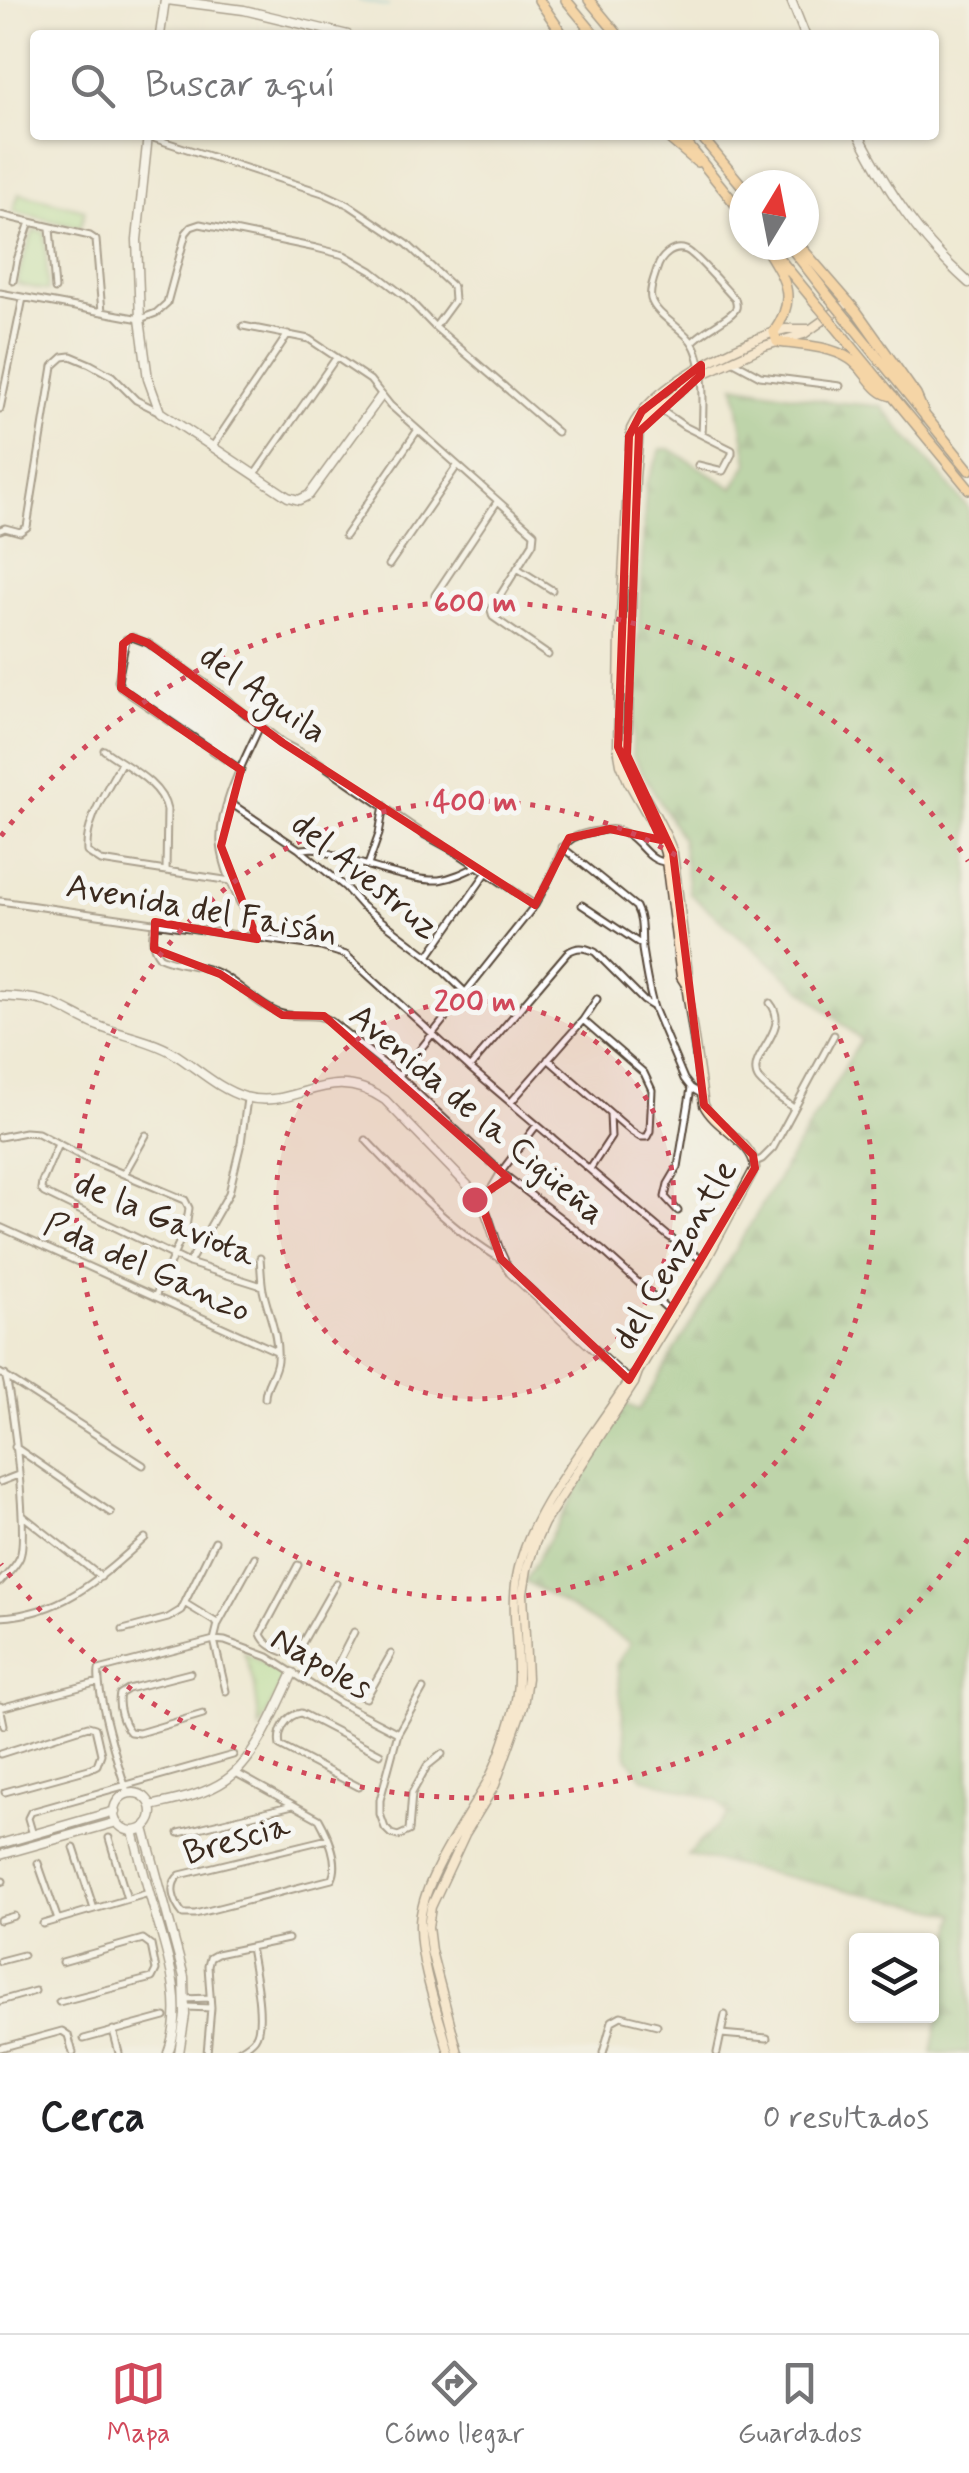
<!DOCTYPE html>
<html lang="es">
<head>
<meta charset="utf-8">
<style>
  :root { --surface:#fff; --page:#f2f2f2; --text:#202124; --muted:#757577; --line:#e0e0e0; --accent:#d1495b }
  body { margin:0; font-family:Mynerve,sans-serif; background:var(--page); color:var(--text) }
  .controls { position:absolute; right:30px; bottom:30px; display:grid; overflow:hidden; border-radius:10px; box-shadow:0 2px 8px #0004 }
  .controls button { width:90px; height:90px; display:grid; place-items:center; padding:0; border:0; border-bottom:2px solid var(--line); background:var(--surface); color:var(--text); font:50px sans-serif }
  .compass { position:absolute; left:729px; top:170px; width:90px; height:90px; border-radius:50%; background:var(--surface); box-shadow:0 2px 8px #0004; rotate:10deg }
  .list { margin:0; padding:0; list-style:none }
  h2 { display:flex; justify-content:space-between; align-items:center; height:130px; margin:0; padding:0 40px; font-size:42px }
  h2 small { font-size:32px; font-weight:400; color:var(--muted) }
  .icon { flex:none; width:55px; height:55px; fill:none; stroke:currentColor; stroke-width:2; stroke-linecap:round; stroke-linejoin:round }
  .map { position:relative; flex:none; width:969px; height:2053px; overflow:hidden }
  .search { position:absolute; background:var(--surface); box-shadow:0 2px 8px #0004; left:30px; right:30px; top:30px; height:110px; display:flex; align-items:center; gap:25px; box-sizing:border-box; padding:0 35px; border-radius:10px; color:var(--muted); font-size:38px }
  .sheet { height:280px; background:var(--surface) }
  nav { display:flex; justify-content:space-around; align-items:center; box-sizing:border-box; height:140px; border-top:2px solid var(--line); background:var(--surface); font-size:28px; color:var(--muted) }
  nav a { display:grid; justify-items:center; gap:5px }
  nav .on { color:var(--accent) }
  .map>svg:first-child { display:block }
  .green { fill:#a6db8c; stroke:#708255; stroke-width:2.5 }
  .forest { fill:url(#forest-firs); stroke:#60724b; stroke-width:2.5 }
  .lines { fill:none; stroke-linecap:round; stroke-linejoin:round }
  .stream { stroke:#40adbd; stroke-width:2.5 }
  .minor-casing { stroke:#564739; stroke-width:9 }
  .tertiary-casing { stroke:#564739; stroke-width:11 }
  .secondary-casing { stroke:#564739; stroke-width:11 }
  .trunk-casing { stroke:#564739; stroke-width:12 }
  .minor { stroke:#fff; stroke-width:5 }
  .tertiary { stroke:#fff; stroke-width:8 }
  .secondary { stroke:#fee4c6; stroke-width:8 }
  .trunk { stroke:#fdbc70; stroke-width:9 }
  .trunk-bridge-casing { stroke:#564739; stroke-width:12; stroke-linecap:butt }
  .trunk-bridge { stroke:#fdbc70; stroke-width:9 }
  .marked { fill:none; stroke:#d62828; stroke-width:8; stroke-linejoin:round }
  .ring { fill:none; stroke:#d1495b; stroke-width:5; stroke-dasharray:5 10 }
  .labels { text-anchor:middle; stroke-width:10; stroke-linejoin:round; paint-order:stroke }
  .street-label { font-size:35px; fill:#3b2a1e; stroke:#f6f6f2 }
  .centre { fill:#d1495b; stroke:#f6f6f2; stroke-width:5 }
  .ring-label { font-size:30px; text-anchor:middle; font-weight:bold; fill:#d1495b; stroke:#f6f6f2; stroke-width:10; stroke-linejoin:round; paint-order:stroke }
</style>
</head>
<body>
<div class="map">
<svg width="969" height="2053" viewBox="0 0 969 2053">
  <defs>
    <pattern id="forest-firs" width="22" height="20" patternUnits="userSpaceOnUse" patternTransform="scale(2.5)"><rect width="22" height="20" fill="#84bb78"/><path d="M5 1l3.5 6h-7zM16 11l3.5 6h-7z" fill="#6d9862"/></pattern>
  </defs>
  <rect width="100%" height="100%" fill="#f6f6f2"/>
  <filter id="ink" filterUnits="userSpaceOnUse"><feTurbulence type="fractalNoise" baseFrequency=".01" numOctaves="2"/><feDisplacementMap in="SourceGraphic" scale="20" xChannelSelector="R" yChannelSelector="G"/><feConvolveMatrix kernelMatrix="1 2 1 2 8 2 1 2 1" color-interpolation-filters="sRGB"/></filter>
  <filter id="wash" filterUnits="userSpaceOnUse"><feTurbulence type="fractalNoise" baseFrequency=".0048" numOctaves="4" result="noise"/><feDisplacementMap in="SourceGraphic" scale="40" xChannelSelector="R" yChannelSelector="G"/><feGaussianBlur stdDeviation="2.25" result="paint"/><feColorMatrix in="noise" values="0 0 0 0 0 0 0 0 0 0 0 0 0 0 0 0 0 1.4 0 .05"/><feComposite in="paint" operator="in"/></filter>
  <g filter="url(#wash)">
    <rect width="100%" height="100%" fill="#efe9d4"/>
    <!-- green -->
    <path class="green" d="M 19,193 L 85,210 L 80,228 L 13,211 Z
      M 34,230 L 45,232 L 48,291 L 17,284 L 22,262 Z
      M 244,1652 L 286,1676 L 260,1728 L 255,1687 Z"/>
    <!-- forest -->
    <path class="forest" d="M 735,385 L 832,402 L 881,406 L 969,509 L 969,586 L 963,590 L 969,600 L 969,2053 L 932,2053 L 956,1914 L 687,1855 L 728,1815 L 717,1800 L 643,1778 L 627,1757 L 617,1664 L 630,1643 L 525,1581 L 625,1404 L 639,1410 L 861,1040 L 689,893 L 682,839 L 632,755 L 646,484 L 661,449 L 670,449 L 733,488 L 748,463 Z"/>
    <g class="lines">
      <!-- stream -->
      <path class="stream" d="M 359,0 L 388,6"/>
    </g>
  </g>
  <g filter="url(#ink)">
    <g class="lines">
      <!-- minor casing -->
      <g class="minor-casing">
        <path id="minor" d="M 147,136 L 323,193 L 349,205 L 407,244 L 453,287 L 454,301 L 435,327
          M 0,215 L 90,236 L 96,240 L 102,312
          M 50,228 L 55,289
          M 13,281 L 17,260 L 30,222
          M 0,293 L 140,319 L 156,313 L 167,303 L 186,233 L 191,227 L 200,224 L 316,248 L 344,255 L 372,271 L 407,298 L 435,327 L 557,432
          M 243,326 L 309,339 L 370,380 L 390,405 L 534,533 L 533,543 L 491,610 L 493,617 L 548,655
          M 693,342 C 701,331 733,317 736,308 C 737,305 736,302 735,299 C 726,290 695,253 686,250 C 672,245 660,258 657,269 C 654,278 649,290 651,299 C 656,316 685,329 693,344 C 706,366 703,410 702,435
          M 734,362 L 760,376 L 840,386
          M 658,408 L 684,426 L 732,450 L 732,454 L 723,471 L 698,465
          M 0,409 L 23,298
          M 213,446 L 288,334
          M 255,474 L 336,358
          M 0,530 L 5,528 L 20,532 L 27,527 L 53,366 L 63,357 L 71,356 L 90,364 L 112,376 L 136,400 L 160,412
          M 345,536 L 417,431
          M 389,565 L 457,466
          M 517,568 L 552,590
          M 435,595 L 497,502
          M 104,750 C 125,766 162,782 167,810 L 166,870
          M 121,763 C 107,790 85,820 87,852 L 101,861 L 231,881
          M 241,770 L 121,688 L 118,681 L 126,639 L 132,637 L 148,643 L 223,696 L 283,743 L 317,761 L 425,835 L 456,852 L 535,905
          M 229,802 L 299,849 L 345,887 L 362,906 L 428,956 L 466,993
          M 562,847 L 636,907 C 643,920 641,934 642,949 C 645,968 648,989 654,1008 L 684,1079 L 691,1088 L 701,1094
          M 302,849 L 314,848 C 344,858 409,882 439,880 C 453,878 465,872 477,866
          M 368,865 L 379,834 L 384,805
          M 0,901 L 321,947 L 346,955 L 470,1068 L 668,1236 L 705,1262
          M 582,905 L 642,945
          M 155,922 C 152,937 150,945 160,957 C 179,966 202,964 220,974 C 241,985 257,1005 279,1013 C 298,1020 315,1010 332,1022 L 399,1076 L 501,1172 L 602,1250 L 673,1314
          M 257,939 C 244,909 224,876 221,844 C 218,808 245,759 260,726
          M 429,955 L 487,872
          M 770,1003 C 793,1031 743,1057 759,1080 C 767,1090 782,1099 792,1107
          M 548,1059 L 631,1131 L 640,1137 L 647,1137 L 650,1131 L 652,1090 L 644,1073 L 583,1020
          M 470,1067 L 567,953 C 577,946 584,947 595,952 L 644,1001 L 652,1006
          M 399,1076 L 535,905 C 540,896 546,886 550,877 C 564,847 561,836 598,831 C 609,829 619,828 628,835 C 642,844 649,862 666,862
          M 511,1102 L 583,1020 L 597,999
          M 0,1137 L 25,1132 L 38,1133 L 83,1157 L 185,1200 L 189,1208 L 186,1227 L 155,1297
          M 366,1140 C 405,1181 451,1230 501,1259
          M 58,1144 L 42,1182 L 41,1189 L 44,1193 L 189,1263 L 262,1286
          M 755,1162 L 762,1159 L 773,1148 L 834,1035
          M 590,1169 L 611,1137 L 610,1114
          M 124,1174 L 146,1135
          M 479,1197 L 491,1189 L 501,1172 L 536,1126
          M 678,1211 L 665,1197 L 668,1184 L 678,1167 L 691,1088
          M 0,1227 L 276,1351
          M 260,1258 C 261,1268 261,1279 263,1290 C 268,1313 279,1336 277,1360 C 276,1374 265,1384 265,1398
          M 189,1263 L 229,1193 L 241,1143 L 247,1099
          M 0,1373 L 143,1465
          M 15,1447 L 111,1513
          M 0,1482 L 18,1475
          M 22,1515 L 101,1577
          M 298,1565 L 261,1634 C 265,1645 279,1651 290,1654 L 297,1652 L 336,1583
          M 0,1582 C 7,1574 16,1567 20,1557 C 28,1536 13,1401 5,1375
          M 186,1604 L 217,1623
          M 0,1617 C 63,1614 100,1578 145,1538
          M 123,1630 L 168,1618 L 181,1610 L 215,1541
          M 354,1632 L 333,1673 L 333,1680 L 346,1691 L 366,1698 L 391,1654
          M 190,1673 L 128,1689 L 120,1694 C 117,1705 122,1723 130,1732 L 139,1733 L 203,1714
          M 423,1689 L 398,1733 L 380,1800 L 380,1814 L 385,1828 L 391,1834 L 398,1836 L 409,1831 L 412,1793 L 427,1766 L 442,1754
          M 226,1691 L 214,1640 L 218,1624 L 255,1557
          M 0,1706 L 4,1725
          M 0,1708 L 99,1682
          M 0,1754 L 88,1726 L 95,1728 L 101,1754 L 97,1765 L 89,1769 L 5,1792
          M 236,1773 L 319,1819 C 328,1835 340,1862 332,1879 L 195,1914 L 183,1914 C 174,1903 167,1885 180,1875 L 328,1839
          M 359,1787 L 280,1746 C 277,1732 286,1715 301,1713 L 380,1754
          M 128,1794 C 119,1769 96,1693 99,1670 L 214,1640 L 225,1641 L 268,1657 L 340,1703 L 398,1733
          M 179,1833 L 293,1805
          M 33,1835 L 28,1818 L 31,1812 L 233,1755
          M 109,1838 L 127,1899
          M 74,1848 L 94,1909
          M 38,1863 L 58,1920
          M 0,1882 L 3,1881
          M 0,1920 L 14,1916
          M 43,1924 L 149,1893
          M 0,1961 L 23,1955
          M 184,1999 L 210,1998
          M 0,2001 L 35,1991
          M 59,2002 L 152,1978 L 156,1970 L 151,1945 L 143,1939 L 62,1962
          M 186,2007 L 211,2008
          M 113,2030 L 119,2053
          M 721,2034 L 767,2038
          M 84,2039 L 165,2017
          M 0,2048 L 62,2031 L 68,2035 L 73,2053
          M 207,2053 L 211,2008 L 208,1966 L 210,1958 L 217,1954 L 288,1939
          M 235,2053 C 241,2049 251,2044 255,2038 C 266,2023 253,1967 250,1947
          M 603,2053 L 612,2021 L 621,2016 L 657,2025
          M 717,2053 L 725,2015"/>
      </g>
      <!-- tertiary casing -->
      <g class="tertiary-casing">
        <path id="tertiary" d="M 167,0 L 244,10 L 348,35
          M 791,0 L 805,35
          M 160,35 L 165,0
          M 148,135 L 137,240 L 140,319 L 148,379 L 160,412 L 288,497 L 299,500 L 309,495 L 381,396
          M 859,135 C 890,194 919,239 969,283
          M 0,996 C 18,997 36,998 53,1004 C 70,1011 84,1021 101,1027 C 125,1036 151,1040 173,1053 C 197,1068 218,1089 245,1097 C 297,1111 328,1061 385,1100 L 479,1197 C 493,1222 494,1249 511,1273 L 622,1375 L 634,1383
          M114 1812a19 19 0 1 1 38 0a19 19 0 1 1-38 0Z
          M 151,1806 C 177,1800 204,1795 226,1780 C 256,1760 277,1706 293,1673
          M 144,1828 L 184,1977 L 185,2015 L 179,2053
          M 133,1831 C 138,1851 143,1871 149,1892 C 163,1944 188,1999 168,2053
          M 0,1844 L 115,1811
          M 0,1855 L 117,1822"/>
      </g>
      <!-- secondary casing -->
      <g class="secondary-casing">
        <path id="secondary" d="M 686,985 L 688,975 L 673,853 C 662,819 636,790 627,755 L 635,477 L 639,432 L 646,420 L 658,408 L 701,375 L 764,346 L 804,334 L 849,302
          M 449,2053 C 439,2016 420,1965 420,1927 C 419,1882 469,1817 490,1777 C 500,1757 507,1734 513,1713 C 526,1669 509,1622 517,1577 C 528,1512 594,1437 629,1380 L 638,1372
          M 458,2053 L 431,1951 L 428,1927 L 431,1907 L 465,1834 L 495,1785 L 523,1706 L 527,1678 L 523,1593 L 527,1569 L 535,1543 L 544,1523 L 634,1383 L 638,1372 L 705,1262 L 755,1168 C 754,1142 716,1129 704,1105 L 686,985 L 681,977 L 665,853 L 660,837 L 628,781 L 621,764 L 618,747 L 620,634 L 631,429 C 650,386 732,348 774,332 L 786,329 L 811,329"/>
      </g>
      <!-- trunk casing -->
      <g class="trunk-casing">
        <path id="trunk" d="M 539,0 L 563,35
          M 566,0 L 595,35
          M 589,0 L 618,35
          M 665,135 L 697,162
          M 680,135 L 744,215
          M 700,135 L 744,188
          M 764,245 C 784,278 799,296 774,332 L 777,342 C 801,345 830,346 850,359 C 867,370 873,394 893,396
          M 789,245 L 830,298
          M 799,245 L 857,312 L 916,395 L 926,418
          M 773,251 L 819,307
          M 847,319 L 969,470
          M 835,326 L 969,489"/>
      </g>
      <!-- minor -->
      <use href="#minor" class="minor"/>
      <!-- tertiary -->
      <use href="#tertiary" class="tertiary"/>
      <!-- secondary -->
      <use href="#secondary" class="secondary"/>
      <!-- trunk -->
      <use href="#trunk" class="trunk"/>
      <!-- trunk-bridge casing -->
      <g class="trunk-bridge-casing">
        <path id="trunk-bridge" d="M 830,298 L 847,319
          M 819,307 L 835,326"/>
      </g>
      <!-- trunk-bridge -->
      <use href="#trunk-bridge" class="trunk-bridge"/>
    </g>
  </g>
  <!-- marked area -->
  <path d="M0 0H969V2053H0ZM 701,365 L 701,375 L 639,432 L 627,755 L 673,853 L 704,1105 L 753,1155 L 755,1168 L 629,1380 L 501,1259 L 479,1197 L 508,1178 L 324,1016 L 282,1015 L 220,974 L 154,949 L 155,922 L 257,939 L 221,846 L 241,770 L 121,688 L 123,644 L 132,637 L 148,643 L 283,743 L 535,905 L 569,838 L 610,829 L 661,840 L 618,747 L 629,436 L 642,411 Z" fill="#efe9d4" fill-opacity=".55" fill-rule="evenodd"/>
  <path class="marked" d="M 701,365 L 701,375 L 639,432 L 627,755 L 673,853 L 704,1105 L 753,1155 L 755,1168 L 629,1380 L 501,1259 L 479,1197 L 508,1178 L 324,1016 L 282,1015 L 220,974 L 154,949 L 155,922 L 257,939 L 221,846 L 241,770 L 121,688 L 123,644 L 132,637 L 148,643 L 283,743 L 535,905 L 569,838 L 610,829 L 661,840 L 618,747 L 629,436 L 642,411 Z"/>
  <!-- distance rings -->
  <circle cx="475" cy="1200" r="199" fill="#d1495b" fill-opacity=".12"/>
  <g class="ring">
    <circle cx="475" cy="1200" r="199"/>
    <circle cx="475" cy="1200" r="399"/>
    <path d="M968 1539A598 598 0 0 1 1 1564M1 836A598 598 0 0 1 968 861"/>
  </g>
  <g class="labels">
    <!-- street labels -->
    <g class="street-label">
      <text transform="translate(264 693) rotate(35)" y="12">del Aguila</text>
      <text transform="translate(366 875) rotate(39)" y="12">del Avestruz</text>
      <text transform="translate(202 908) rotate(10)" y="12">Avenida del Faisán</text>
      <text transform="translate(478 1113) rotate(40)" y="12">Avenida de la Cigüeña</text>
      <text transform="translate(166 1218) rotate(23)" y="12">de la Gaviota</text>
      <text transform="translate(674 1254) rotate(-60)" y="12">del Cenzontle</text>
      <text transform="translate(148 1266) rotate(24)" y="12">Pda del Ganzo</text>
      <text transform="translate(322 1662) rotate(30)" y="12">Napoles</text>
      <text transform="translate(236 1838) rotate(-16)" y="12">Brescia</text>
    </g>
  </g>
  <circle cx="475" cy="1200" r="15" class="centre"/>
  <g class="ring-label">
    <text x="475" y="612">600 m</text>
    <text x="475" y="811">400 m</text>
    <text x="475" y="1011">200 m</text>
  </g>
</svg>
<div class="controls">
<button><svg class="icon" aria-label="layers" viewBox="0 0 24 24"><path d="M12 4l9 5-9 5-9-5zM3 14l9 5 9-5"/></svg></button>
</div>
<svg class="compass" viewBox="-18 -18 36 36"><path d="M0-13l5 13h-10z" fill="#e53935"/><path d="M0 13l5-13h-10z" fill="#757577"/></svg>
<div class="search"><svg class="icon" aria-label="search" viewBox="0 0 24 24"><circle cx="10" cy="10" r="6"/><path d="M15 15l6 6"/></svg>Buscar aquí</div>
</div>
<section class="sheet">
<h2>Cerca<small>0 resultados</small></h2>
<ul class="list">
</ul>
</section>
<nav>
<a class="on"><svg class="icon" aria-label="map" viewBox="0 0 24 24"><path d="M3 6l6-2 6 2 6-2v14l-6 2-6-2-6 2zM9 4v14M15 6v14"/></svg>Mapa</a>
<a><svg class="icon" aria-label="directions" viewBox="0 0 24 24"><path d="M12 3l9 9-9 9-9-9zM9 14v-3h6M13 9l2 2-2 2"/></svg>Cómo llegar</a>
<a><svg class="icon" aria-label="saved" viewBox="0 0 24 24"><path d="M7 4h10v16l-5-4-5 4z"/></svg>Guardados</a>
</nav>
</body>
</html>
